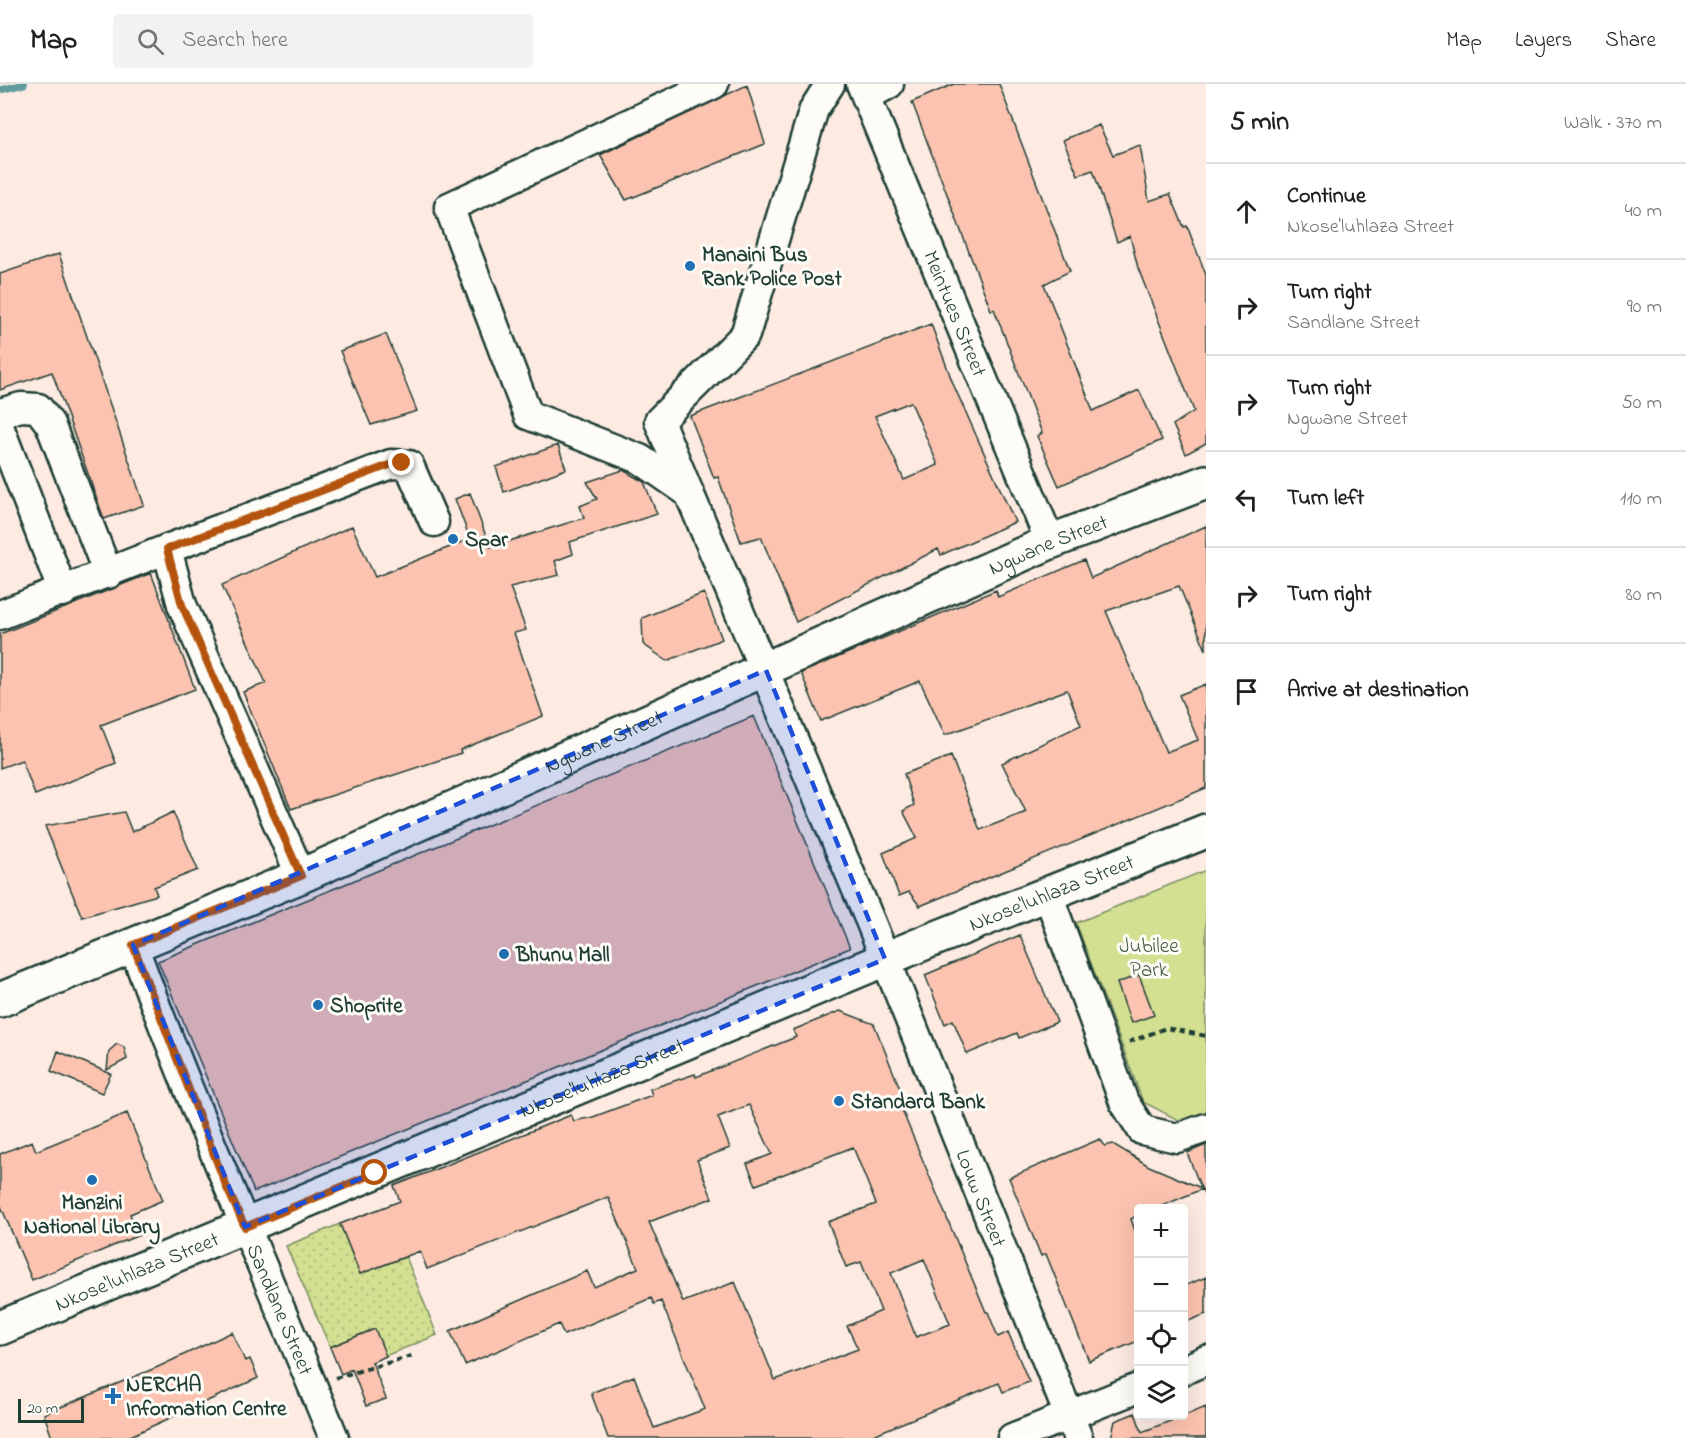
<!DOCTYPE html>
<html lang="en">
<head>
<meta charset="utf-8">
<style>
  :root { --surface:#fff; --page:#f2f2f2; --text:#202124; --muted:#757577; --line:#e0e0e0 }
  body { margin:0; font-family:"Indie Flower",sans-serif; background:var(--page); color:var(--text) }
  .controls { position:absolute; right:18px; bottom:18px; display:grid; overflow:hidden; border-radius:6px; box-shadow:0 6px 24px #0002 }
  .controls button { width:54px; height:54px; display:grid; place-items:center; padding:0; border:0; border-bottom:2px solid var(--line); background:var(--surface); color:var(--text); font:30px sans-serif }
  .scale { position:absolute; left:18px; bottom:15px; width:66px; box-sizing:border-box; padding-left:6px; border:3px solid #1f3d34; border-top:0; font-size:16px; line-height:21px; white-space:nowrap; color:#1f3d34; -webkit-text-stroke:4px #fdfcf7; paint-order:stroke }
  .stop { position:absolute; width:18px; height:18px; margin:-14px; border:4px solid #b45309; border-radius:50%; background:#fff }
  .stop.end { background:#b45309; border-color:#fff; box-shadow:0 2px 6px #0008 }
  .list { margin:0; padding:0; list-style:none }
  h2 { display:flex; justify-content:space-between; align-items:center; height:78px; margin:0; padding:0 24px; font-size:26px }
  h2 small { font-size:20px; font-weight:400; color:var(--muted) }
  .list li { display:grid; grid-template-columns:39px 1fr auto; gap:18px; align-items:center; box-sizing:border-box; height:96px; padding:0 24px; border-top:2px solid var(--line) }
  .list b { display:block; font-size:22px; white-space:nowrap }
  .list p { margin:0; font-size:20px; white-space:nowrap; color:var(--muted) }
  .list em { font-size:20px; font-style:normal; color:var(--muted) }
  .icon { flex:none; width:33px; height:33px; fill:none; stroke:currentColor; stroke-width:2; stroke-linecap:round; stroke-linejoin:round }
  .map { position:relative; flex:none; width:1206px; height:1354px; overflow:hidden }
  header { display:flex; align-items:center; gap:36px; box-sizing:border-box; height:84px; padding:0 30px; background:var(--surface); border-bottom:2px solid var(--line) }
  header strong { font-size:28px }
  nav { display:flex; gap:33px; margin-inline-start:auto; font-size:21px }
  .search { width:420px; height:54px; background:var(--page); display:flex; align-items:center; gap:15px; box-sizing:border-box; padding:0 21px; border-radius:6px; color:var(--muted); font-size:22px }
  main { display:flex }
  aside { flex:1; background:var(--surface) }
  .map>svg:first-child { display:block }
  .grass { fill:url(#grass-dots); stroke:#798e62; stroke-width:1.5 }
  .park { fill:#d3df91; stroke:#798e62; stroke-width:1.5 }
  .lines { fill:none; stroke-linecap:round; stroke-linejoin:round }
  .stream { stroke:#5f9b9d; stroke-width:7 }
  .building { fill:#fcc4b0; stroke:#1f3d34; stroke-width:1.5; fill-rule:evenodd }
  .minor-casing { stroke:#1f3d34; stroke-width:33 }
  .major-casing { stroke:#1f3d34; stroke-width:38 }
  .path { stroke:#1f3d34; stroke-width:4; stroke-dasharray:6 4.5; stroke-linecap:butt }
  .minor { stroke:#fdfcf7; stroke-width:28 }
  .major { stroke:#fdfcf7; stroke-width:33 }
  .route { stroke:#b45309; stroke-width:8 }
  .marked { fill:#1d4ed8; fill-opacity:0.2; stroke:#1d4ed8; stroke-width:4.5; stroke-dasharray:12 8; stroke-linejoin:round }
  .poi-dot { fill:#1f6fb2; stroke:#fdfcf7; stroke-width:2 }
  .labels { text-anchor:middle; stroke-width:6; stroke-linejoin:round; paint-order:stroke }
  .poi-label { font-size:21px; font-weight:bold; fill:#1f3d34; stroke:#fdfcf7; text-anchor:start }
  .street-label { font-size:21px; fill:#1f3d34; stroke:#fdfcf7 }
  .park-label { font-size:21px; fill:#435d47; stroke:#fdfcf7 }
</style>
</head>
<body>
<header>
<strong>Map</strong>
<div class="search"><svg class="icon" aria-label="search" viewBox="0 0 24 24"><circle cx="10" cy="10" r="6"/><path d="M15 15l6 6"/></svg>Search here</div>
<nav><a>Map</a><a>Layers</a><a>Share</a></nav>
</header>
<main>
<div class="map">
<svg width="1206" height="1354" viewBox="0 0 1206 1354">
  <defs>
    <pattern id="grass-dots" width="8" height="8" patternUnits="userSpaceOnUse" patternTransform="scale(1.5)"><rect width="8" height="8" fill="#d3df91"/><path d="M2 2h.1M6 6h.1" fill="none" stroke="#b5c07e" stroke-width="1.8" stroke-linecap="round"/></pattern>
  </defs>
  <rect width="100%" height="100%" fill="#fdebe2"/>
  <filter id="ink" filterUnits="userSpaceOnUse"><feTurbulence type="fractalNoise" baseFrequency=".0167" numOctaves="2"/><feDisplacementMap in="SourceGraphic" scale="12" xChannelSelector="R" yChannelSelector="G"/><feConvolveMatrix kernelMatrix="1 2 1 2 8 2 1 2 1" color-interpolation-filters="sRGB"/></filter>
  <g filter="url(#ink)">
    <!-- grass -->
    <path class="grass" d="M 340,1140 L 360,1190 L 406,1173 L 437,1251 L 385,1272 L 374,1245 L 330,1263 L 286,1162 Z"/>
    <!-- park -->
    <path class="park" d="M 1206,786 L 1206,1032 L 1186,1040 L 1143,1018 L 1076,839 Z"/>
    <g class="lines">
      <!-- stream -->
      <path class="stream" d="M 0,6 L 24,0"/>
    </g>
    <!-- building -->
    <path class="building" d="M 954,0 L 999,0 L 1070,187 L 1044,200 L 1093,327 L 1139,306 L 1162,356 L 1059,402 L 1037,352 L 1042,349 L 994,225 L 991,226 L 912,18 Z
      M 747,1 L 765,60 L 626,116 L 600,71 Z
      M 1099,41 L 1113,71 L 1140,61 L 1149,117 L 1170,110 L 1184,143 L 1187,142 L 1206,191 L 1206,359 L 1186,370 L 1173,341 L 1194,327 L 1138,184 L 1130,152 L 1117,158 L 1093,86 L 1078,91 L 1063,56 Z
      M 59,170 L 144,421 L 104,435 L 52,288 L 0,306 L 0,190 Z
      M 931,240 L 954,302 L 1015,438 L 941,471 L 938,465 L 796,538 L 761,453 L 741,458 L 718,393 L 714,394 L 690,332 ZM 911,318 L 938,381 L 904,396 L 875,332 Z
      M 386,250 L 417,327 L 371,341 L 340,267 Z
      M 558,361 L 566,385 L 504,408 L 496,383 Z
      M 623,386 L 644,398 L 657,430 L 570,458 L 573,470 L 555,477 L 559,491 L 510,503 L 526,546 L 514,549 L 543,632 L 460,666 L 461,669 L 291,725 L 243,608 L 266,599 L 222,501 L 352,442 L 375,493 L 470,455 L 455,415 L 470,409 L 490,463 L 584,434 L 580,422 L 597,415 L 587,398 Z
      M 1206,442 L 1206,566 L 1179,502 L 1106,527 L 1166,668 L 1198,656 L 1179,611 L 1206,600 L 1206,704 L 920,822 L 909,808 L 899,812 L 883,769 L 917,754 L 903,727 L 914,721 L 904,690 L 951,672 L 980,746 L 1026,728 L 1002,679 L 1081,641 L 1067,606 L 945,651 L 920,597 L 821,637 L 801,589 L 996,506 L 998,513 L 1084,476 L 1091,494 Z
      M 151,489 L 195,605 L 101,641 L 116,679 L 35,711 L 22,676 L 0,684 L 0,550 Z
      M 704,509 L 722,555 L 667,577 L 643,560 L 642,534 Z
      M 754,632 L 850,864 L 254,1108 L 158,877 Z
      M 124,728 L 132,748 L 173,728 L 198,786 L 154,803 L 157,811 L 82,833 L 45,742 Z
      M 1020,851 L 1057,938 L 1019,954 L 1017,949 L 967,970 L 953,936 L 945,940 L 925,891 Z
      M 1139,891 L 1154,931 L 1131,939 L 1117,899 Z
      M 840,927 L 874,940 L 905,1017 L 899,1019 L 986,1228 L 988,1228 L 998,1253 L 1008,1248 L 1029,1298 L 1003,1308 L 999,1299 L 866,1354 L 608,1354 L 591,1309 L 634,1292 L 654,1344 L 705,1325 L 661,1217 L 654,1220 L 651,1214 L 564,1251 L 559,1240 L 465,1281 L 450,1247 L 587,1187 L 594,1203 L 638,1184 L 608,1113 L 427,1185 L 420,1167 L 360,1190 L 340,1140 L 400,1117 L 394,1102 L 571,1031 L 574,1037 L 593,1033 L 652,1011 L 650,1005 L 695,990 L 696,993 L 796,953 L 793,946 ZM 749,1021 L 772,1070 L 747,1080 L 756,1101 L 853,1063 L 876,1120 L 828,1138 L 846,1183 L 861,1178 L 881,1227 L 847,1242 L 858,1265 L 775,1296 L 735,1198 L 683,1218 L 649,1138 L 712,1114 L 697,1076 L 730,1064 L 718,1033 ZM 924,1175 L 950,1240 L 916,1253 L 891,1189 Z
      M 117,960 L 124,963 L 127,975 L 107,986 L 109,967 Z
      M 58,967 L 111,990 L 102,1009 L 51,987 Z
      M 127,1029 L 163,1116 L 130,1130 L 139,1151 L 32,1196 L 0,1120 L 0,1070 L 32,1057 L 36,1067 Z
      M 1100,1055 L 1105,1062 L 1113,1060 L 1149,1082 L 1201,1104 L 1187,1069 L 1206,1061 L 1206,1114 L 1202,1105 L 1155,1125 L 1138,1125 L 1138,1131 L 1131,1135 L 1138,1155 L 1138,1257 L 1089,1277 L 1046,1170 L 1041,1172 L 1009,1094 Z
      M 1206,1193 L 1206,1230 L 1184,1239 L 1184,1202 Z
      M 375,1245 L 386,1272 L 372,1278 L 386,1315 L 366,1322 L 352,1285 L 341,1290 L 330,1263 Z
      M 232,1248 L 245,1277 L 250,1275 L 258,1294 L 126,1354 L 52,1354 L 44,1330 L 158,1283 Z
      M 1206,1323 L 1206,1354 L 1111,1354 L 1115,1337 L 1135,1329 L 1142,1348 Z"/>
    <g class="lines">
      <!-- minor casing -->
      <g class="minor-casing">
        <g id="minor">
          <path id="s1" d="M 714,0 L 449,123 L 528,331 L 640,375 L 689,409 L 871,839 L 1078,1354"/>
          <path id="s2" d="M 861,0 L 1050,458"/>
          <path d="M 867,12 L 889,0"/>
          <path d="M 0,329 L 21,323 L 38,324 L 50,340 L 108,490"/>
          <path d="M 0,345 L 63,508"/>
          <path d="M 689,409 L 659,337 L 745,251 L 814,25 L 830,0"/>
          <path d="M 167,465 L 391,380 L 409,381 L 434,438"/>
          <path d="M 0,531 L 167,465 L 182,521 L 301,792"/>
          <path d="M 1048,810 L 1124,1018 L 1142,1046 L 1177,1054 L 1206,1044"/>
          <path id="s3" d="M 133,861 C 194,1028 267,1190 334,1354"/>
          <path d="M 1184,1286 L 1206,1276"/>
          <path d="M 1012,1354 L 1138,1304"/>
        </g>
      </g>
      <!-- major casing -->
      <g class="major-casing">
        <g id="major">
          <path id="s4" d="M 0,916 L 301,792 L 1050,458 L 1206,398"/>
          <path id="s5" d="M 0,1244 L 924,859 L 1206,747"/>
        </g>
      </g>
      <!-- path -->
      <path class="path" d="M 1129,958 L 1166,944 L 1206,952
        M 335,1294 L 415,1271"/>
      <!-- minor -->
      <use href="#minor" class="minor"/>
      <!-- major -->
      <use href="#major" class="major"/>
    </g>
  </g>
  <g class="lines" filter="url(#ink)">
    <!-- route -->
    <path class="route" d="M 375,1089 L 245,1143 L 227,1104 L 133,861 L 301,792 L 182,521 L 167,465 L 392,380 L 402,379"/>
  </g>
  <!-- marked area -->
  <path class="marked" d="M 766,586 L 885,875 L 245,1143 L 133,861 Z"/>
  <!-- markers -->
  <g class="poi-dot">
    <circle cx="690" cy="182" r="6"/>
    <circle cx="453" cy="455" r="6"/>
    <circle cx="504" cy="870" r="6"/>
    <circle cx="318" cy="921" r="6"/>
    <circle cx="839" cy="1017" r="6"/>
    <circle cx="92" cy="1096" r="6"/>
    <path d="M110 1303h6v6h6v6h-6v6h-6v-6h-6v-6h6z"/>
  </g>
  <g class="labels">
    <!-- poi labels -->
    <g class="poi-label">
      <text x="702" y="177">Manaini Bus<tspan x="702" dy="24">Rank Police Post</tspan></text>
      <text x="465" y="462">Spar</text>
      <text x="516" y="877">Bhunu Mall</text>
      <text x="330" y="928">Shoprite</text>
      <text x="851" y="1024">Standard Bank</text>
      <text x="92" y="1125" text-anchor="middle">Manzini<tspan x="92" dy="24">National Library</tspan></text>
      <text x="126" y="1307">NERCHA<tspan x="126" dy="24">Information Centre</tspan></text>
    </g>
    <!-- street labels -->
    <g class="street-label">
      <text dy="7" stroke="none"><textPath href="#s2" startOffset="248">Meintues Street</textPath></text>
      <text dy="7" stroke="none"><textPath href="#s4" startOffset="1143">Ngwane Street</textPath></text>
      <text dy="7" stroke="none"><textPath href="#s4" startOffset="657">Ngwane Street</textPath></text>
      <text dy="7" stroke="none"><textPath href="#s5" startOffset="1138">Nkose'luhlaza Street</textPath></text>
      <text dy="7" stroke="none"><textPath href="#s5" startOffset="652">Nkose'luhlaza Street</textPath></text>
      <text dy="7" stroke="none"><textPath href="#s1" startOffset="1458">Louw Street</textPath></text>
      <text dy="7" stroke="none"><textPath href="#s5" startOffset="148">Nkose'luhlaza Street</textPath></text>
      <text dy="7" stroke="none"><textPath href="#s3" startOffset="393">Sandlane Street</textPath></text>
    </g>
    <!-- park labels -->
    <g class="park-label">
      <text x="1149" y="868">Jubilee<tspan x="1149" dy="24">Park</tspan></text>
    </g>
  </g>
</svg>
<div class="controls">
<button>+</button>
<button>−</button>
<button><svg class="icon" aria-label="locate" viewBox="0 0 24 24"><circle cx="12" cy="12" r="6"/><path d="M12 2v4M12 18v4M2 12h4M18 12h4"/></svg></button>
<button><svg class="icon" aria-label="layers" viewBox="0 0 24 24"><path d="M12 4l9 5-9 5-9-5zM3 14l9 5 9-5"/></svg></button>
</div>
<div class="scale">20 m</div>
<div class="stop" style="left:375px;top:1089px"></div>
<div class="stop end" style="left:402px;top:379px"></div>
</div>
<aside>
<h2>5 min<small>Walk · 370 m</small></h2>
<ul class="list">
<li><svg class="icon" aria-label="ahead" viewBox="0 0 24 24"><path d="M12 20V5M6 11l6-6 6 6"/></svg><div><b>Continue</b><p>Nkose'luhlaza Street</p></div><em>40 m</em></li>
<li><svg class="icon" aria-label="right" viewBox="0 0 24 24"><path d="M7 20v-9h11M14 6l5 5-5 5"/></svg><div><b>Turn right</b><p>Sandlane Street</p></div><em>90 m</em></li>
<li><svg class="icon" aria-label="right" viewBox="0 0 24 24"><path d="M7 20v-9h11M14 6l5 5-5 5"/></svg><div><b>Turn right</b><p>Ngwane Street</p></div><em>50 m</em></li>
<li><svg class="icon" aria-label="left" viewBox="0 0 24 24"><path d="M17 20v-9H6M10 6l-5 5 5 5"/></svg><div><b>Turn left</b></div><em>110 m</em></li>
<li><svg class="icon" aria-label="right" viewBox="0 0 24 24"><path d="M7 20v-9h11M14 6l5 5-5 5"/></svg><div><b>Turn right</b></div><em>80 m</em></li>
<li><svg class="icon" aria-label="arrive" viewBox="0 0 24 24"><path d="M6 21V4h12l-3 4 3 4H6"/></svg><div><b>Arrive at destination</b></div></li>
</ul>
</aside>
</main>
</body>
</html>
